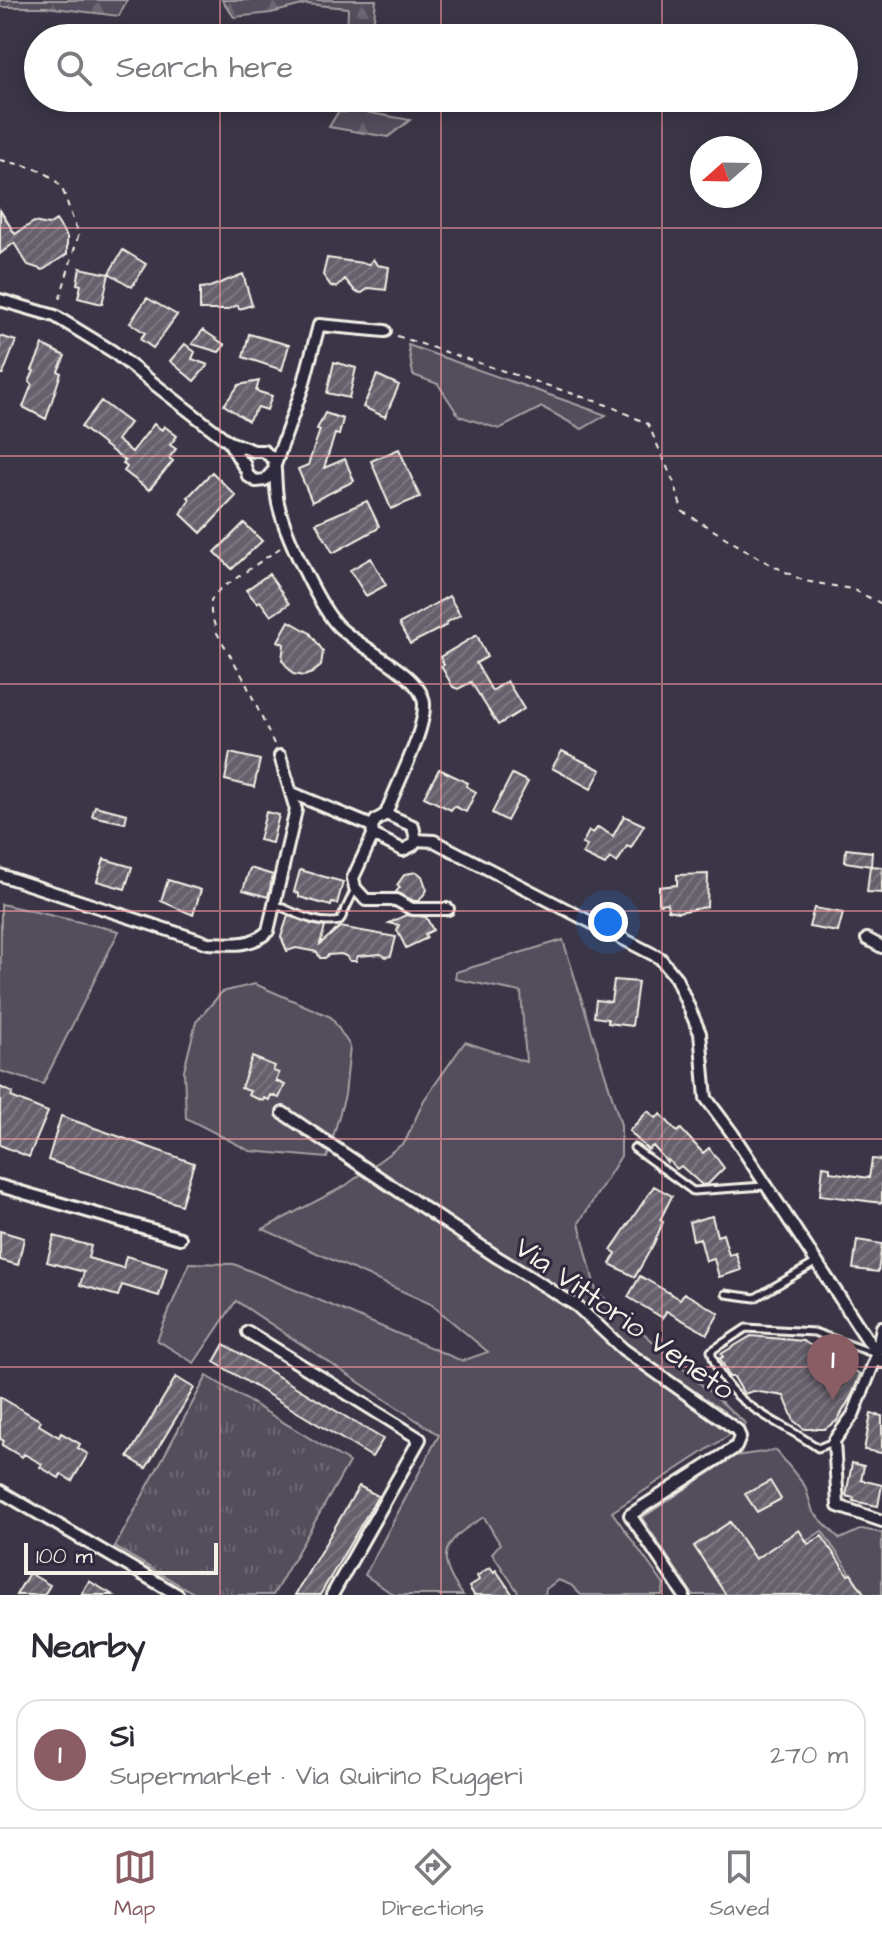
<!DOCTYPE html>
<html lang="en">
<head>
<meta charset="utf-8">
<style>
  :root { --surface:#fff; --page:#f2f2f3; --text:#2b2b33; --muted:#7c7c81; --line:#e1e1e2; --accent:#8a5d65 }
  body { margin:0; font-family:"Architects Daughter",sans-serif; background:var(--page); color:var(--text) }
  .compass { position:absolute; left:690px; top:136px; width:72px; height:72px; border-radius:50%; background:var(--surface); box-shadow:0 4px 20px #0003; rotate:250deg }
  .scale { position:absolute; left:24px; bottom:20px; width:194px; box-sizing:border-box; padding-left:8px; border:4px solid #f4f1e8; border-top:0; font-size:22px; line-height:28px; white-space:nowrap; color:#f4f1e8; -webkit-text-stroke:6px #2f2a3d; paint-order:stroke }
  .you { position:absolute; left:608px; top:922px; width:28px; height:28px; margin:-20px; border:6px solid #fff; border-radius:50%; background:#1a73e8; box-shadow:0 0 0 12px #1a73e833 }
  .badge { display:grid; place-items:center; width:52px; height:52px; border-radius:50%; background:var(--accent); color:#fff; font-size:26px; font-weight:700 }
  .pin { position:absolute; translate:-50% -66px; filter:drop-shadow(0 2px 4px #0008) }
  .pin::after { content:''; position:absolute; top:42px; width:28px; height:24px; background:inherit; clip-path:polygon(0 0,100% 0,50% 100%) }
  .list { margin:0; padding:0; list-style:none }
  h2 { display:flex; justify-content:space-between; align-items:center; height:104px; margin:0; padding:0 32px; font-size:34px }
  h2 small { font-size:26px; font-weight:400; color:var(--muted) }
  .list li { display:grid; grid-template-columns:52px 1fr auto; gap:24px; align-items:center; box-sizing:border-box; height:112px; margin:0 16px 16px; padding:0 16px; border:2px solid var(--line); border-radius:24px }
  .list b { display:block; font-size:30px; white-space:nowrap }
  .list p { margin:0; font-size:26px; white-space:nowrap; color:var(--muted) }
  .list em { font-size:26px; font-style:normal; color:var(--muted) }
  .icon { flex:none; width:44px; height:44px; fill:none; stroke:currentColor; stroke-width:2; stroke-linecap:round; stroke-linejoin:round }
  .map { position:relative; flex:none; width:882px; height:1595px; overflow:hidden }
  .search { position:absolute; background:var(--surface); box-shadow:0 4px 20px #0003; left:24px; right:24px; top:24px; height:88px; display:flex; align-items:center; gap:20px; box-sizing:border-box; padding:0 28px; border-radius:44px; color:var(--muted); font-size:30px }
  .sheet { height:232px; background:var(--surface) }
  nav { display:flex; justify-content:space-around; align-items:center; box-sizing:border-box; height:112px; border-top:2px solid var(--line); background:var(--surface); font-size:22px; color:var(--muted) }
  nav a { display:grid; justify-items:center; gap:4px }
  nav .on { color:var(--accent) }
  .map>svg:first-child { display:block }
  .green { fill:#534e5c; stroke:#a4a0a2; stroke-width:2 }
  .forest { fill:url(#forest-firs); stroke:#a4a0a2; stroke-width:2 }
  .park { fill:url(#park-tufts); stroke:#a4a0a2; stroke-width:2 }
  .building { fill:url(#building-hatch); stroke:#f4f1e8; stroke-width:2 }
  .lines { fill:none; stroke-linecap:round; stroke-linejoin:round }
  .lane-casing { stroke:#f4f1e8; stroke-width:11 }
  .street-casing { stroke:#f4f1e8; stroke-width:16 }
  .path { stroke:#f4f1e8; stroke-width:2; stroke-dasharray:6 6; stroke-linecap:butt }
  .lane { stroke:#2f2a3d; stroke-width:5 }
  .street { stroke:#2f2a3d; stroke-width:10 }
  .grid { fill:none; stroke:#ff9aa2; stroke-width:2; stroke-opacity:0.55 }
  .labels { text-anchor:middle; stroke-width:6; stroke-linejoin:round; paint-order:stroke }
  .street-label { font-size:30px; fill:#f4f1e8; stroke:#2f2a3d }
</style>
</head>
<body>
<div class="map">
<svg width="882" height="1595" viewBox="0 0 882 1595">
  <defs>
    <pattern id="forest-firs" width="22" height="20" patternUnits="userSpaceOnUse" patternTransform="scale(2)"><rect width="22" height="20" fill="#534e5c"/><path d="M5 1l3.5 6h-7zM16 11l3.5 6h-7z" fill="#6c6873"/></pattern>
    <pattern id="park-tufts" width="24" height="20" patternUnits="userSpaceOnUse" patternTransform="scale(2)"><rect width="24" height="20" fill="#534e5c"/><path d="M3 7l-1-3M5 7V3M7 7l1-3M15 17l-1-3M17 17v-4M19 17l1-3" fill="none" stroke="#6c6873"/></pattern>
    <pattern id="building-hatch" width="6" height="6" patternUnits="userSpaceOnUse" patternTransform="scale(2)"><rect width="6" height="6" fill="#65616c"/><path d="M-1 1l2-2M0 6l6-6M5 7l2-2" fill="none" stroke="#7c7881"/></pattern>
  </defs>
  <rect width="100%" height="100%" fill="#3b3647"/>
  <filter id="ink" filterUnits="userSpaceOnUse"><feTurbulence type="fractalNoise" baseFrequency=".0125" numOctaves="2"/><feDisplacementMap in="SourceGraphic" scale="16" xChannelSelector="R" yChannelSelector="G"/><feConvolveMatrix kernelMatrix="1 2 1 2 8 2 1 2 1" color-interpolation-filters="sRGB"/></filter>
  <g filter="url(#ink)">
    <!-- green -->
    <path class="green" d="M 408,345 L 606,415 L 582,429 L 542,407 L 499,429 L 459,416 L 438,384 L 413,375 Z
      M 1,904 L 119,931 L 43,1084 L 0,1071 Z
      M 563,940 L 621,1125 L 621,1156 L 579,1223 L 596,1291 L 746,1424 L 612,1512 L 664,1585 L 662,1595 L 581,1595 L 571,1585 L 558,1580 L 546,1589 L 545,1595 L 520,1595 L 492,1553 L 500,1544 L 484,1517 C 445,1540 432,1555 463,1595 L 394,1595 L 365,1575 L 439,1435 L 236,1301 L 194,1363 L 157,1340 L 189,1263 L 234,1264 L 462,1361 L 488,1352 L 431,1304 L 263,1229 L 345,1186 L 405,1142 L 424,1100 L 465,1042 L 526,1062 L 521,992 L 455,979 L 456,972 Z
      M 255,984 L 331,1017 L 350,1046 L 345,1095 L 327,1158 L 250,1151 L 186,1118 L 184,1070 L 196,1022 L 222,992 Z
      M 776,1450 L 805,1486 L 813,1512 L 840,1539 L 862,1529 L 882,1533 L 882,1595 L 862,1595 L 864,1593 L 822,1531 L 807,1541 L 799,1530 L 765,1574 L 730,1522 L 694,1546 L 726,1595 L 693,1595 L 642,1518 L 735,1456 Z"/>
    <!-- forest -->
    <path class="forest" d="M 0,0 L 127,0 L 119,16 L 46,7 L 0,7 Z
      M 222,0 L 376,0 L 372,38 L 347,38 L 348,8 L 306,4 L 271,13 L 234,17 Z
      M 343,98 L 366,98 L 365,112 L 410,120 L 388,137 L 329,127 L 343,104 Z"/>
    <!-- park -->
    <path class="park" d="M 207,1376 L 349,1462 L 273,1595 L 197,1595 L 115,1547 Z"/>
    <!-- building -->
    <path class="building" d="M 0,210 L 15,234 L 34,222 L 48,225 L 56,220 L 67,237 L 67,254 L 43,270 L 28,265 L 14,243 L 0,254 Z
      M 123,250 L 146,264 L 132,287 L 109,273 Z
      M 327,258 L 369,264 L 373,259 L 377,265 L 389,267 L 386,290 L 369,288 L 362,293 L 356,292 L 345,279 L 337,287 L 331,286 L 323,275 Z
      M 80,268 L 109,274 L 102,304 L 78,298 L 81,285 L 77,284 Z
      M 243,274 L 252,305 L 239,309 L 238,305 L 226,310 L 200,310 L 200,288 L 210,287 Z
      M 147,298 L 177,315 L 153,348 L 140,339 L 145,333 L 130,323 Z
      M 203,330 L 225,345 L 219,352 L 192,344 Z
      M 249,334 L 289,345 L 282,370 L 243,357 Z
      M 0,336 L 16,341 L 3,374 L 0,374 Z
      M 185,344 L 195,352 L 192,359 L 208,365 L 194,381 L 170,361 Z
      M 43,345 L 65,356 L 58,371 L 61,373 L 46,419 L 23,407 L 32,384 L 29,382 L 34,371 L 32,370 Z
      M 334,362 L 356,368 L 349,398 L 327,393 Z
      M 377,375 L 399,385 L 385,417 L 363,407 Z
      M 259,381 L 256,391 L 272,396 L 267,410 L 258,407 L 248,421 L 224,405 L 239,385 Z
      M 101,401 L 130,423 L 117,440 L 132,452 L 154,424 L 162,430 L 164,426 L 177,436 L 170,445 L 176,449 L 169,458 L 173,461 L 149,490 L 124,471 L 127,467 L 123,463 L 125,461 L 81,427 Z
      M 325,413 L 343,419 L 339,435 L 335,434 L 324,468 L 345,459 L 354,481 L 312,502 L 298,469 L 308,465 L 320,430 L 317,429 Z
      M 399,449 L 420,497 L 391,509 L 371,461 Z
      M 212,472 L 236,496 L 201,533 L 181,514 L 190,499 L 188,497 Z
      M 367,501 L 379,526 L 377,529 L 333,553 L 316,523 Z
      M 244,523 L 262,541 L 232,569 L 215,552 Z
      M 371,558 L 386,585 L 366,596 L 350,570 Z
      M 269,574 L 289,604 L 271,616 L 260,601 L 257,603 L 246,590 Z
      M 449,596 L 460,615 L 446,623 L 447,625 L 410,644 L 399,624 Z
      M 289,621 L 310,633 L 323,651 L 321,666 L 312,673 L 304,676 L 293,674 L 282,660 L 284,644 L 278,641 Z
      M 477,635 L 487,657 L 476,663 L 492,691 L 507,681 L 524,709 L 498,725 L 471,682 L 458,689 L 453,687 L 441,666 L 444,665 L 440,657 Z
      M 562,751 L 601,770 L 591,789 L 552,768 Z
      M 230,753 L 260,760 L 254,787 L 225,780 Z
      M 439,769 L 468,783 L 466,786 L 476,792 L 466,812 L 454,806 L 451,810 L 424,797 Z
      M 512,774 L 528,782 L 507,821 L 492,813 Z
      M 95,806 L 127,814 L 125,823 L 92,816 Z
      M 266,812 L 279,815 L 272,843 L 259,840 Z
      M 624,816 L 644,825 L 631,848 L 627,846 L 617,863 L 610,858 L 605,865 L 582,854 L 587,846 L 582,844 L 589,831 L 593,833 L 598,827 L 613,836 Z
      M 846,849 L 872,852 L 871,866 L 845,862 Z
      M 104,859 L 132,867 L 125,889 L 97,881 Z
      M 870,866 L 882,867 L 882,893 L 867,892 Z
      M 250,868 L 273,875 L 268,897 L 243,890 Z
      M 300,870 L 343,882 L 337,904 L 332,903 L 331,906 L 299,897 L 299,894 L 294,892 Z
      M 417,872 L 422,876 L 427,890 L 419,901 L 414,901 L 396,892 L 400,887 L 397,885 L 405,874 Z
      M 708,874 L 707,907 L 678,912 L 668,910 L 667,903 L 659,904 L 659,887 L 677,885 L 677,875 Z
      M 168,880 L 201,890 L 193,915 L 161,901 Z
      M 814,908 L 843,913 L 838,932 L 809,927 Z
      M 406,915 L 426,917 L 433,930 L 425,934 L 427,938 L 406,948 L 397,930 L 399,925 L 389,923 Z
      M 288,916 L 325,927 L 320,944 L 340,927 L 396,937 L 391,956 L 386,957 L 381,954 L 358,956 L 356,961 L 350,961 L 346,956 L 341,954 L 328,955 L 325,958 L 320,958 L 317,952 L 296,948 L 287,951 L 281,937 Z
      M 614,980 L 638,982 L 632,1026 L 608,1023 L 608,1019 L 594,1017 L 596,1000 L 611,1002 Z
      M 252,1057 L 275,1066 L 273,1071 L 279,1073 L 276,1081 L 285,1085 L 279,1098 L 271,1095 L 269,1100 L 264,1098 L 263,1101 L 248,1095 L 250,1091 L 241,1088 Z
      M 0,1087 L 13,1093 L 11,1097 L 48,1112 L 29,1157 L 0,1145 Z
      M 648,1111 L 656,1118 L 661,1114 L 677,1132 L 681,1129 L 703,1153 L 709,1148 L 724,1168 L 708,1184 L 702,1185 L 681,1166 L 677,1169 L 668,1160 L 667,1162 L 653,1146 L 648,1150 L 629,1131 Z
      M 61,1116 L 194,1163 L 181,1205 L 48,1160 Z
      M 872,1159 L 882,1160 L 882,1203 L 820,1195 L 823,1166 L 830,1167 L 830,1172 L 869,1178 Z
      M 654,1186 L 672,1196 L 660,1220 L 663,1222 L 654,1243 L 635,1277 L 610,1264 L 616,1253 L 611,1250 Z
      M 712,1216 L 717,1236 L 723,1234 L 729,1255 L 736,1253 L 741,1270 L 719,1277 L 714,1259 L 706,1261 L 700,1238 L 693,1240 L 689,1222 Z
      M 0,1231 L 24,1238 L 18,1265 L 0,1260 Z
      M 54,1236 L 91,1246 L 88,1258 L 123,1268 L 126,1256 L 167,1268 L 159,1296 L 122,1285 L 118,1296 L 80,1285 L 84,1272 L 47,1262 Z
      M 857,1240 L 882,1244 L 878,1272 L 853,1269 Z
      M 640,1276 L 680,1299 L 684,1293 L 719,1313 L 707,1334 L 666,1311 L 663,1318 L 628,1297 Z
      M 751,1336 L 803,1341 L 860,1374 L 853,1393 L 837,1421 L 824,1429 L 804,1429 L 794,1421 L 784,1396 L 753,1391 L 744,1394 L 734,1377 L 729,1377 L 720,1358 L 723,1357 L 721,1354 Z
      M 224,1344 L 383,1439 L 372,1457 L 214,1362 Z
      M 176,1377 L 194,1388 L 146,1468 L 128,1457 Z
      M 0,1397 L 41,1421 L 39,1425 L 59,1437 L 61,1433 L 80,1444 L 78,1448 L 88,1454 L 72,1481 L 61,1474 L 59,1478 L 40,1467 L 42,1464 L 24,1454 L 22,1457 L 2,1445 L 4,1441 L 0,1439 Z
      M 871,1414 L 882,1416 L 882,1453 L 864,1450 Z
      M 852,1463 L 864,1466 L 861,1480 L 882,1485 L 878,1506 L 853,1501 L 854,1498 L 846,1496 Z
      M 770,1481 L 781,1499 L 757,1512 L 745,1494 Z
      M 359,1486 L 378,1496 L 320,1595 L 295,1595 Z
      M 730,1522 L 755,1559 L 799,1530 L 808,1544 L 822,1536 L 848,1575 L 851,1574 L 865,1595 L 726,1595 L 694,1546 Z
      M 490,1567 L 494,1572 L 496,1570 L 513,1595 L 474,1595 L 469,1587 L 479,1580 L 477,1576 Z
      M 29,1573 L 50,1585 L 44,1595 L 16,1595 Z
      M 89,1581 L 113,1595 L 81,1595 Z"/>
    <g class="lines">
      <!-- lane casing -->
      <g class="lane-casing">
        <path id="lane" d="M 275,904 C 295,913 318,926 340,921 L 355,889
          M 634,1148 L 693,1191 L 764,1186
          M 726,1294 L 755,1298 L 815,1263
          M 833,1442 L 818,1448 C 776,1418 725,1406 711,1351 L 746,1328 L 814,1332 L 873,1353"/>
      </g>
      <!-- street casing -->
      <g class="street-casing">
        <path id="street" d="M 0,300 L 55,316 L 112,351 L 229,442 L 244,467
          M 229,442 L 254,451 L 264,451 L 274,460 C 276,474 275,489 278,503 C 284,532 317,602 336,624 C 356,647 423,674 424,704 C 425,733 396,785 386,814
          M 244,463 L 248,476 L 256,481 L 265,480 L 274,470
          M 275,465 L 303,386 L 319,325 L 385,331
          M 292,793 L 372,826
          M 386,814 L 376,820 L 372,826 L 373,835 L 353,878 L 355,888 L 366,900 L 396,900 L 412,909 L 448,909
          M 386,814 L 413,826 L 416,840
          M 373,835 L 403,850 L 413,845 L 416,840
          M 416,840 L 434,841 L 660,958 L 676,978 L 700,1033 L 706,1098 L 732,1133 L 882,1362
          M 0,875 L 208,943 C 230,944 252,947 268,931 L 296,810 L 280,756
          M 867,939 L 882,947
          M 283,1113 L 497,1257 L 577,1306 L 623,1349 L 737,1430 L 740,1437 L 736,1447 L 630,1515 L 684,1595
          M 0,1186 L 180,1238
          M 882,1327 L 877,1355 L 853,1415 L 834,1441 L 838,1506 L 882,1521
          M 248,1332 L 420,1439 L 332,1595
          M 0,1491 L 178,1595"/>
      </g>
      <!-- path -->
      <path class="path" d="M 0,160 C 25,166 56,169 65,196 C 70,210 72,220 79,233 L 58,305
        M 397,336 L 610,406 L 648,424 L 675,485 L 682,511 L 762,560 L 804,581 L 852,589 L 882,604
        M 274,744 L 244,679 L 217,633 L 211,613 L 211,600 L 219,590 L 280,548"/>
      <!-- lane -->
      <use href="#lane" class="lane"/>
      <!-- street -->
      <use href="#street" class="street"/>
    </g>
  </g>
  <!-- grid -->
  <path class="grid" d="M 220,0 L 220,38M 441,0 L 441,38M 662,0 L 662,38M 220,98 L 220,1595M 441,98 L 441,1595M 662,98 L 662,1595M 0,228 L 882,228M 0,456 L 882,456M 0,684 L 882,684M 0,911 L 882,911M 0,1139 L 882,1139M 0,1367 L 882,1367"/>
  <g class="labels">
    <!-- street labels -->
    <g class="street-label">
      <text transform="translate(625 1318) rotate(35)" y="10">Via Vittorio Veneto</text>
    </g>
  </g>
</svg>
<svg class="compass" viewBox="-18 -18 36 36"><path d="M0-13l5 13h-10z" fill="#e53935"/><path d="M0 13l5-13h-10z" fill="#7c7c81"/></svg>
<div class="scale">100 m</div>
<div class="you"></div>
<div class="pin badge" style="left:833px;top:1400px">1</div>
<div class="search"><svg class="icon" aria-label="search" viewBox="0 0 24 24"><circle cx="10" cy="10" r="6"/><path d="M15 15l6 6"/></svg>Search here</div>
</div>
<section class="sheet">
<h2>Nearby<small></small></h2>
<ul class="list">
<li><span class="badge">1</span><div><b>Sì</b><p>Supermarket · Via Quirino Ruggeri</p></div><em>270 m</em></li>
</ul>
</section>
<nav>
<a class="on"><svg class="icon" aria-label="map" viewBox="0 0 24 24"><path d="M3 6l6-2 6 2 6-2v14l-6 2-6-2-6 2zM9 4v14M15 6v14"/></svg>Map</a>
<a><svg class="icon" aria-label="directions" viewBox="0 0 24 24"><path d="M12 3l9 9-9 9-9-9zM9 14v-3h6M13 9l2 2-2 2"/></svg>Directions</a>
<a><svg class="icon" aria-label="saved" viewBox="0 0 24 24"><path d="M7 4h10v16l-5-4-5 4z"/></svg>Saved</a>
</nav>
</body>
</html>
